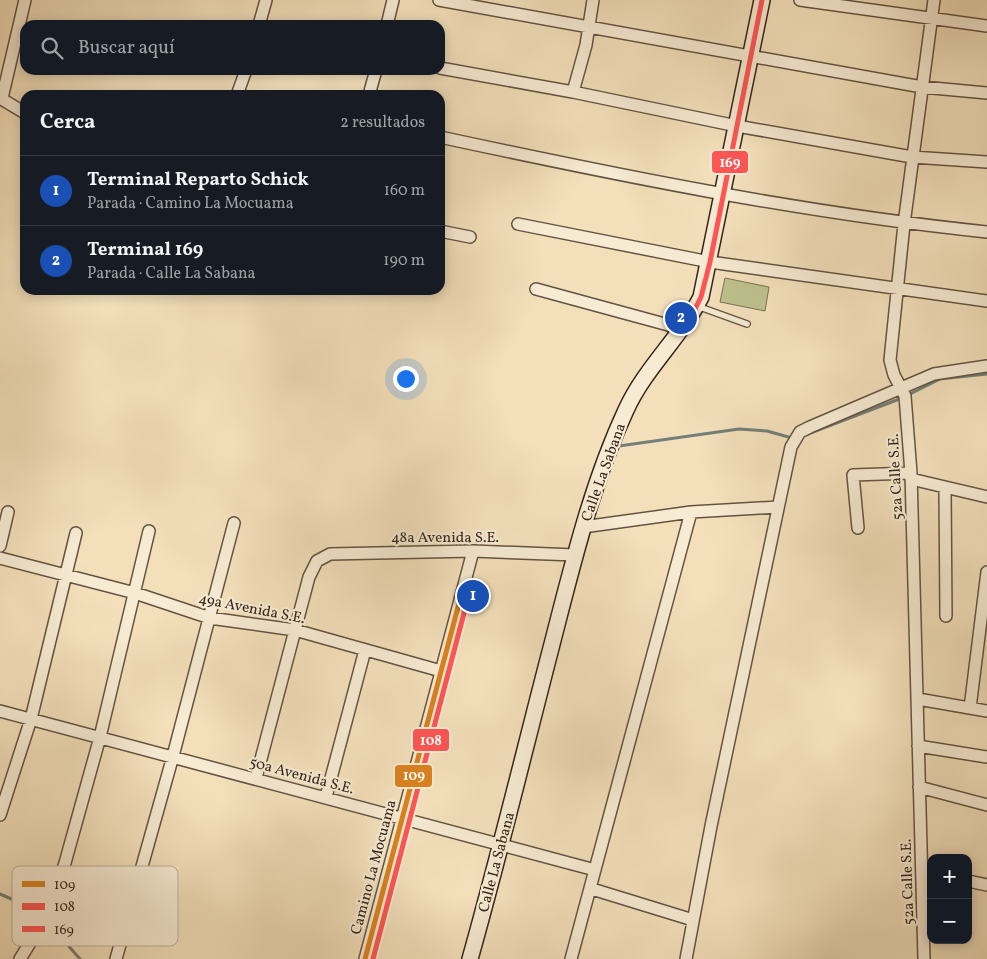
<!DOCTYPE html>
<html lang="es">
<head>
<meta charset="utf-8">
<style>
  :root { --surface:#171b24; --page:#20242c; --text:#f1f3f6; --muted:#9ea1a6; --line:#363941; --accent:#b45309 }
  body { margin:0; font-family:Vollkorn,serif; background:var(--page); color:var(--text) }
  .controls { position:absolute; right:15px; bottom:15px; display:grid; overflow:hidden; border-radius:10px; box-shadow:0 2px 12px #0003 }
  .controls button { width:45px; height:45px; display:grid; place-items:center; padding:0; border:0; border-bottom:1px solid var(--line); background:var(--surface); color:var(--text); font:25px sans-serif }
  .you { position:absolute; left:405px; top:378px; width:18px; height:18px; margin:-12px; border:4px solid #fff; border-radius:50%; background:#1a73e8; box-shadow:0 0 0 8px #1a73e833 }
  .badge { display:grid; place-items:center; width:32px; height:32px; border-radius:50%; background:var(--accent); color:#fff; font-size:16px; font-weight:700 }
  .pin { position:absolute; translate:-50% -50%; border:2px solid #fff; box-shadow:0 1px 5px #0006 }
  .list { margin:0; padding:0; list-style:none }
  h2 { display:flex; justify-content:space-between; align-items:center; height:65px; margin:0; padding:0 20px; font-size:21px }
  h2 small { font-size:16px; font-weight:400; color:var(--muted) }
  .list li { display:grid; grid-template-columns:32px 1fr auto; gap:15px; align-items:center; box-sizing:border-box; height:70px; padding:0 20px; border-top:1px solid var(--line) }
  .list b { display:block; font-size:19px; white-space:nowrap }
  .list p { margin:0; font-size:16px; white-space:nowrap; color:var(--muted) }
  .list em { font-size:16px; font-style:normal; color:var(--muted) }
  .icon { flex:none; width:28px; height:28px; fill:none; stroke:currentColor; stroke-width:2; stroke-linecap:round; stroke-linejoin:round }
  .map { position:relative; flex:none; width:987px; height:959px; overflow:hidden }
  .search { position:absolute; background:var(--surface); box-shadow:0 2px 12px #0003; left:20px; top:20px; width:425px; height:55px; display:flex; align-items:center; gap:12px; box-sizing:border-box; padding:0 18px; border-radius:15px; color:var(--muted); font-size:19px }
  .panel { position:absolute; background:var(--surface); box-shadow:0 2px 12px #0003; left:20px; top:90px; width:425px; height:205px; border-radius:15px }
  .map>svg:first-child { display:block }
  .green { fill:#bec18e; stroke:#7a7254 }
  .lines { fill:none; stroke-linecap:round; stroke-linejoin:round }
  .stream { stroke:#737f78; stroke-width:3 }
  .lane-casing { stroke:#645342; stroke-width:8 }
  .street-casing { stroke:#645342; stroke-width:14 }
  .secondary-casing { stroke:#35241a; stroke-width:18 }
  .lane { stroke:#f7ebd3; stroke-width:5.5 }
  .street { stroke:#f7ebd3; stroke-width:11 }
  .secondary { stroke:#f7ebd3; stroke-width:15 }
  .bus-1-casing { stroke:#f7ebd3; stroke-width:9 }
  .bus-2-casing { stroke:#f7ebd3; stroke-width:9 }
  .bus-3-casing { stroke:#f7ebd3; stroke-width:9 }
  .bus-1 { stroke:#da821e; stroke-width:5 }
  .bus-2 { stroke:#f55; stroke-width:5 }
  .bus-3 { stroke:#f55; stroke-width:5 }
  .labels { text-anchor:middle; stroke-width:4.5; stroke-linejoin:round; paint-order:stroke }
  .street-label { font-size:15px; fill:#35241a; stroke:#f7ebd3 }
  .key { fill:#f7ebd3; stroke:#bdaf9c; stroke-width:1 }
  .key-label { font-size:14px; fill:#35241a }
  .line-badge { stroke:#f7ebd3; stroke-width:2 }
  .badge-label { font-size:14px; text-anchor:middle; font-weight:bold; fill:#fff }
</style>
</head>
<body>
<div class="map">
<svg width="987" height="959" viewBox="0 0 987 959">
  <rect width="100%" height="100%" fill="#f3e0bb"/>
  <filter id="stains"><feTurbulence type="fractalNoise" baseFrequency=".004" numOctaves="4"/><feColorMatrix values="0 0 0 0 .2 0 0 0 0 .09 0 0 0 0 .02 0 0 0 .5 -.17"/></filter>
  <radialGradient id="worn" r=".72"><stop offset=".6" stop-color="#630" stop-opacity="0"/><stop offset="1" stop-color="#630" stop-opacity=".3"/></radialGradient>
  <!-- green -->
  <path class="green" d="M 725,278 L 769,287 L 765,311 L 720,302 Z"/>
  <g class="lines">
    <!-- stream -->
    <path class="stream" d="M 908,395 L 940,379 L 987,374
      M 805,435 L 902,398
      M 619,446 L 739,429 L 767,431 L 792,438
      M 0,894 L 39,911
      M 51,926 L 80,959"/>
    <!-- lane casing -->
    <g class="lane-casing">
      <path id="lane" d="M 697,306 L 747,324"/>
    </g>
    <!-- street casing -->
    <g class="street-casing">
      <path id="street" d="M 439,0 L 922,87 L 987,93
        M 800,0 L 987,26
        M 259,25 L 266,0
        M 387,25 L 393,0
        M 440,68 L 573,92 L 737,126 L 912,157 L 987,162
        M 573,92 L 586,45 L 593,0
        M 237,95 L 246,70
        M 369,95 L 376,70
        M 0,98 L 25,113
        M 2,98 L 25,0
        M 440,137 C 621,176 803,213 987,232
        M 518,224 L 710,262 L 987,301
        M 440,231 L 470,237
        M 536,289 L 683,329
        M 911,479 L 987,497
        M 945,488 L 946,616
        M 583,527 L 691,512 L 778,507
        M 858,528 L 853,475 L 911,473
        M 0,546 L 8,512
        M 0,558 L 135,593 L 210,618 L 295,630 L 441,671
        M 918,699 L 987,711
        M 970,708 L 987,572
        M 0,711 L 595,870
        M 918,746 L 987,757
        M 256,778 L 309,577 L 317,561 L 330,554 L 473,551 L 575,555
        M 919,787 L 987,805
        M 326,797 L 365,650
        M 0,815 L 31,719 L 76,533
        M 968,881 L 987,885
        M 592,889 L 693,920
        M 20,959 L 48,914 L 65,863 L 100,737 L 149,531
        M 116,959 L 173,756 L 234,523
        M 365,959 L 473,551
        M 571,959 L 691,512
        M 686,959 L 711,826 L 791,447 L 800,432 L 810,427 L 934,374 L 987,366
        M 924,959 L 911,473 L 905,396 L 894,375 L 890,360 L 904,224 L 934,0"/>
    </g>
    <!-- secondary casing -->
    <g class="secondary-casing">
      <path id="secondary" d="M 470,959 C 499,856 524,752 551,648 C 572,567 591,485 626,410 C 645,368 681,337 701,297 L 762,0"/>
    </g>
    <!-- lane -->
    <use href="#lane" class="lane"/>
    <!-- street -->
    <use href="#street" class="street"/>
    <!-- secondary -->
    <use href="#secondary" class="secondary"/>
    <!-- bus-1 casing -->
    <g class="bus-1-casing">
      <path id="bus-1" d="M 365,959 L 462,592"/>
    </g>
    <!-- bus-2 casing -->
    <g class="bus-2-casing">
      <path id="bus-2" d="M 373,959 L 469,594"/>
    </g>
    <!-- bus-3 casing -->
    <g class="bus-3-casing">
      <path id="bus-3" d="M 689,321 L 701,297 L 710,262 L 762,0"/>
    </g>
    <!-- bus-1 -->
    <use href="#bus-1" class="bus-1"/>
    <!-- bus-2 -->
    <use href="#bus-2" class="bus-2"/>
    <!-- bus-3 -->
    <use href="#bus-3" class="bus-3"/>
  </g>
  <g class="labels">
    <!-- street labels -->
    <g class="street-label">
      <text transform="translate(603 472) rotate(-70)" y="5">Calle La Sabana</text>
      <text transform="translate(895 477) rotate(-93)" y="5">52a Calle S.E.</text>
      <text x="445" y="542">48a Avenida S.E.</text>
      <text transform="translate(252 608) rotate(11)" y="5">49a Avenida S.E.</text>
      <text transform="translate(302 775) rotate(15)" y="5">50a Avenida S.E.</text>
      <text transform="translate(496 862) rotate(-75)" y="5">Calle La Sabana</text>
      <text transform="translate(373 867) rotate(-75)" y="5">Camino La Mocuama</text>
      <text transform="translate(907 882) rotate(-92)" y="5">52a Calle S.E.</text>
    </g>
  </g>
  <!-- legend -->
  <rect x="12" y="866" width="166" height="80" rx="8" class="key"/>
  <rect x="22" y="881" width="23" height="6" fill="#da821e"/>
  <rect x="22" y="903" width="23" height="7" fill="#f55"/>
  <rect x="22" y="926" width="23" height="6" fill="#f55"/>
  <g class="key-label">
    <text x="54" y="889">109</text>
    <text x="54" y="911">108</text>
    <text x="54" y="934">169</text>
  </g>
  <g class="line-badge">
    <rect x="711" y="150" width="38" height="24" rx="5" fill="#f55"/>
    <rect x="412" y="728" width="38" height="24" rx="5" fill="#f55"/>
    <rect x="394" y="764" width="39" height="24" rx="5" fill="#da821e"/>
  </g>
  <g class="badge-label">
    <text x="730" y="167">169</text>
    <text x="431" y="745">108</text>
    <text x="414" y="780">109</text>
  </g>
  <rect width="100%" height="100%" filter="url(#stains)"/>
  <rect width="100%" height="100%" fill="url(#worn)"/>
</svg>
<div class="controls">
<button>+</button>
<button>−</button>
</div>
<div class="you"></div>
<div class="pin badge" style="left:473px;top:596px;background:#1a4fb4">1</div>
<div class="pin badge" style="left:681px;top:318px;background:#1a4fb4">2</div>
<div class="search"><svg class="icon" aria-label="search" viewBox="0 0 24 24"><circle cx="10" cy="10" r="6"/><path d="M15 15l6 6"/></svg>Buscar aquí</div>
<section class="panel">
<h2>Cerca<small>2 resultados</small></h2>
<ul class="list">
<li><span class="badge" style="background:#1a4fb4">1</span><div><b>Terminal Reparto Schick</b><p>Parada · Camino La Mocuama</p></div><em>160 m</em></li>
<li><span class="badge" style="background:#1a4fb4">2</span><div><b>Terminal 169</b><p>Parada · Calle La Sabana</p></div><em>190 m</em></li>
</ul>
</section>
</div>
</body>
</html>
